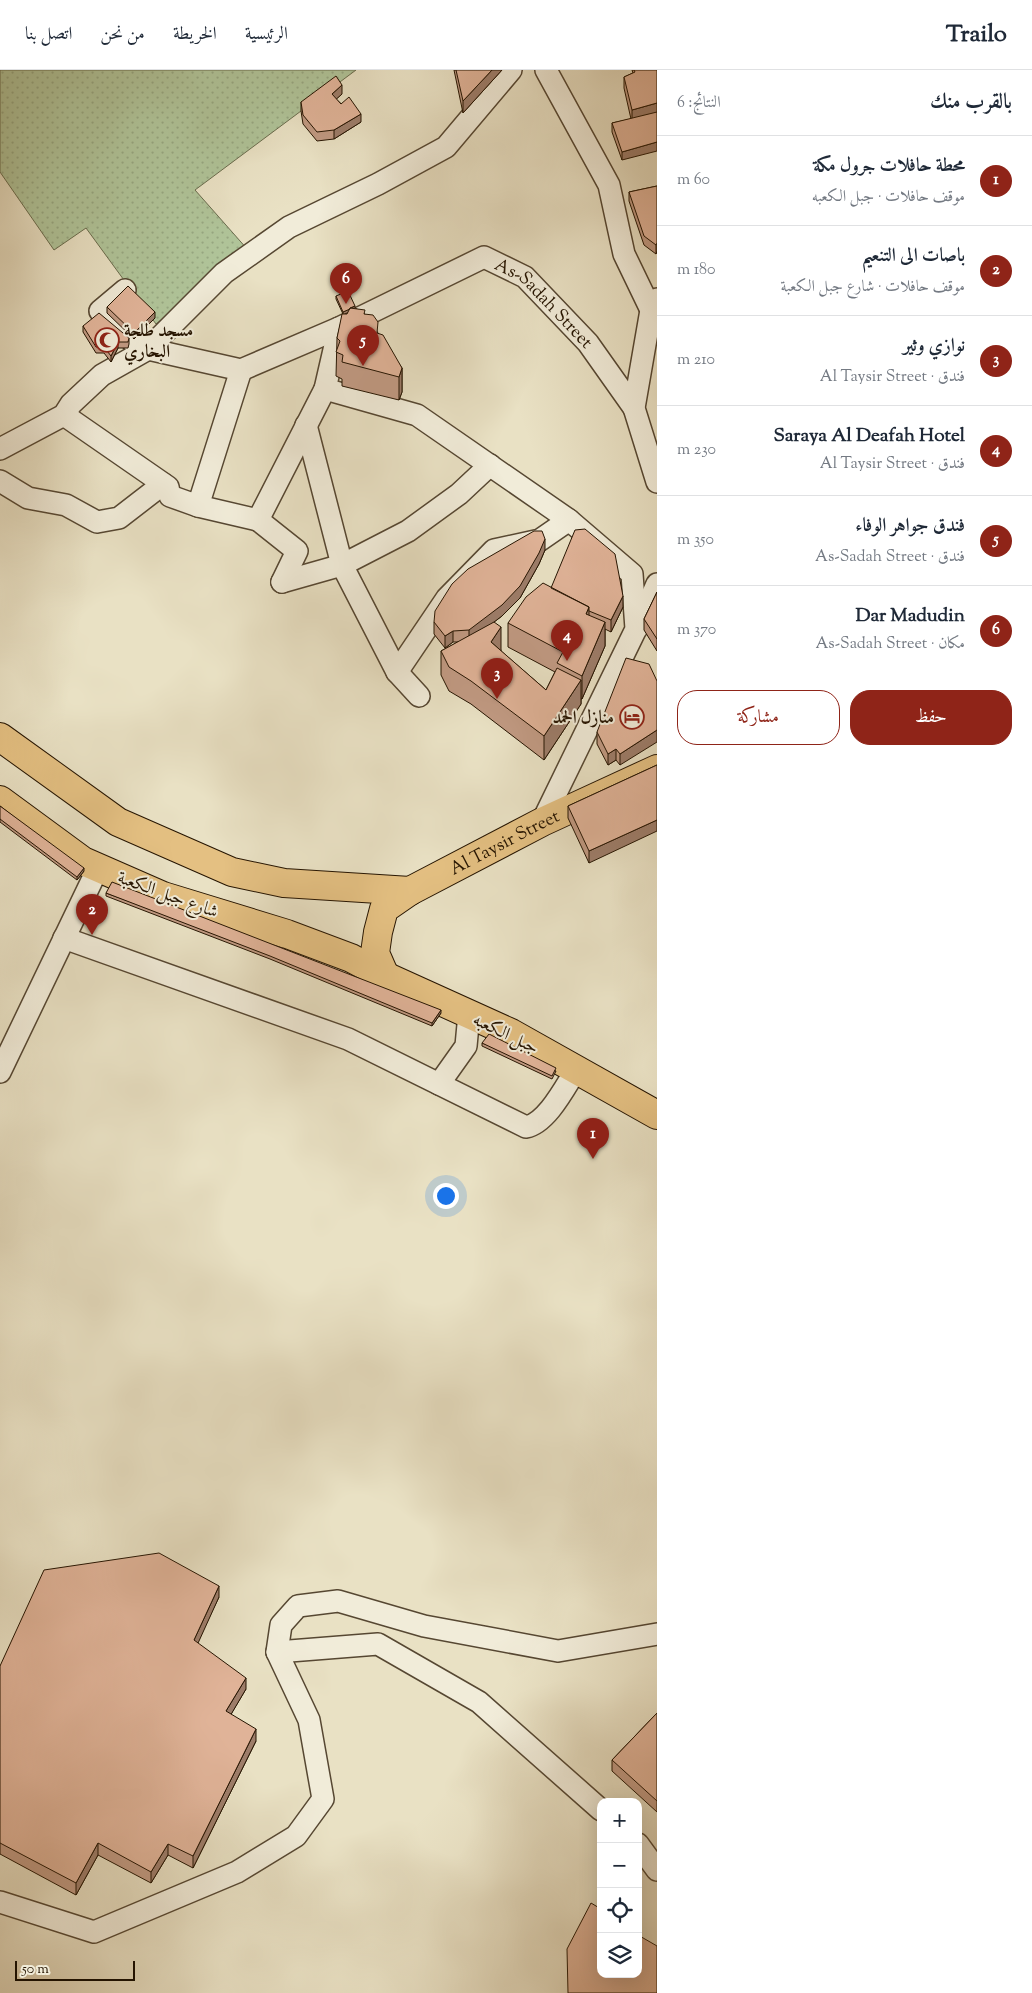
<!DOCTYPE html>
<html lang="ar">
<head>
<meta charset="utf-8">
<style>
  :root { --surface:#fff; --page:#f2f2f3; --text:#1f2937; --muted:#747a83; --line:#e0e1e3; --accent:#8f2418 }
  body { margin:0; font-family:"Sorts Mill Goudy",Amiri,serif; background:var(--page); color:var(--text); direction:rtl }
  .controls { position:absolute; right:15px; bottom:15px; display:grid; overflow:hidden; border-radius:10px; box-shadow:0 5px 20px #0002 }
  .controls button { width:45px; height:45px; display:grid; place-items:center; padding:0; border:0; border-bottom:1px solid var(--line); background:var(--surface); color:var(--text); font:25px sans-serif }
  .scale { position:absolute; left:15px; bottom:12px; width:120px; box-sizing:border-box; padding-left:5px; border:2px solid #251401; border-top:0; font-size:14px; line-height:18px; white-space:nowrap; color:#251401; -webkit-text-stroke:4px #f1ecd9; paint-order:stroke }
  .you { position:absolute; left:445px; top:1125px; width:18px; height:18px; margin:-12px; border:4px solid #fff; border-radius:50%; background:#1a73e8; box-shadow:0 0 0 8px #1a73e833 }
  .badge { display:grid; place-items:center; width:32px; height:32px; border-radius:50%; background:var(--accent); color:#fff; font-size:16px; font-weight:700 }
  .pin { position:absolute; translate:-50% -41px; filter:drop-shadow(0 1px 2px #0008) }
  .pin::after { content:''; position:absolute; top:26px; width:18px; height:15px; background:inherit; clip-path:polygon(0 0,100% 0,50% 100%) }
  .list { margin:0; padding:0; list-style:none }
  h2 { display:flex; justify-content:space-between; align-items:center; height:65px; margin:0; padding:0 20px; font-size:21px }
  h2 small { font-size:16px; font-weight:400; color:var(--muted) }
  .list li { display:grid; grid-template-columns:32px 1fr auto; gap:15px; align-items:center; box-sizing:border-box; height:90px; padding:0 20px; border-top:1px solid var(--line) }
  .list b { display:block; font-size:19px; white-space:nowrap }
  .list p { margin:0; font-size:16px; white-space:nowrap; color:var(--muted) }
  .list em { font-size:16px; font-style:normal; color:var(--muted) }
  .actions { display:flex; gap:10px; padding:15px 20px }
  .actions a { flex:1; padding:11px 0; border:1px solid var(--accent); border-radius:20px; text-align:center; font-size:18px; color:var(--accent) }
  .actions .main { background:var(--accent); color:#fff }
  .icon { flex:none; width:28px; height:28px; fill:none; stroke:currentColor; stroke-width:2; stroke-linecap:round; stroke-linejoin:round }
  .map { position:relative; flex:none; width:657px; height:1923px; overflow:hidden; direction:ltr }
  header { display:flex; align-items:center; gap:30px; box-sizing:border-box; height:70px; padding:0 25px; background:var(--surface); border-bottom:1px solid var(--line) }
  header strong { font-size:24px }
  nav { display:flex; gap:28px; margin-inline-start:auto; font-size:18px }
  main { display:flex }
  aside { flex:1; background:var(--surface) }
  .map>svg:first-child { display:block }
  .grass { fill:url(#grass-dots); stroke:#6a6c4d }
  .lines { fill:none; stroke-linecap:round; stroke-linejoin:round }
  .minor-casing { stroke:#564732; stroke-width:24 }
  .highway-casing { stroke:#251401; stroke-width:30 }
  .minor { stroke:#f1ecd9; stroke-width:21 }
  .highway { stroke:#e4c082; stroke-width:28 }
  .wall { fill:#c19a83; stroke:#251401 }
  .shaded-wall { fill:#9d7d6a; stroke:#251401 }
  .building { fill:#e0b398; stroke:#251401 }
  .labels { text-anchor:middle; stroke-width:4; stroke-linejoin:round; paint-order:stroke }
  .street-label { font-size:18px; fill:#251401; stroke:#f1ecd9 }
  .poi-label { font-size:18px; font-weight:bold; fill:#251401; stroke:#f1ecd9; text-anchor:start }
</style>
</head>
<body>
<header>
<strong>Trailo</strong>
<nav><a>الرئيسية</a><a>الخريطة</a><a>من نحن</a><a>اتصل بنا</a></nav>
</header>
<main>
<aside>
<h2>بالقرب منك<small>النتائج: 6</small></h2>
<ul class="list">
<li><span class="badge">1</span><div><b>محطة حافلات جرول مكة</b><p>موقف حافلات · جبل الكعبه</p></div><em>60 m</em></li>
<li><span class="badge">2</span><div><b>باصات الى التنعيم</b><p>موقف حافلات · شارع جبل الكعبة</p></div><em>180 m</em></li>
<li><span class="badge">3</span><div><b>نوازي وثير</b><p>فندق · Al Taysir Street</p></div><em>210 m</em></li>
<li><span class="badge">4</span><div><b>Saraya Al Deafah Hotel</b><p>فندق · Al Taysir Street</p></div><em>230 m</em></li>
<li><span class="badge">5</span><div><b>فندق جواهر الوفاء</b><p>فندق · As-Sadah Street</p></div><em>350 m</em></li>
<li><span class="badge">6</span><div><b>Dar Madudin</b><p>مكان · As-Sadah Street</p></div><em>370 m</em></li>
</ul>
<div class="actions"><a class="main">حفظ</a><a>مشاركة</a></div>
</aside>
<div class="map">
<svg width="657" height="1923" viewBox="0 0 657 1923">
  <defs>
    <pattern id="grass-dots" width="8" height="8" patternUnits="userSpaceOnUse" patternTransform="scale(1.25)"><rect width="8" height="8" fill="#b0c499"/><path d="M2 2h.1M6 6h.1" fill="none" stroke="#97a882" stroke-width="1.8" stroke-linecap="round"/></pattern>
  </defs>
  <rect width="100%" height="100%" fill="#e9e1c4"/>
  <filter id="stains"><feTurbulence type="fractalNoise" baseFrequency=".004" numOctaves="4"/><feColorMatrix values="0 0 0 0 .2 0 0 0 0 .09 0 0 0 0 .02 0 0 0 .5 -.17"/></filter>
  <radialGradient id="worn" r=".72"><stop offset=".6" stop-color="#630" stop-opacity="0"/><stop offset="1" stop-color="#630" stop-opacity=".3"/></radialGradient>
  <!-- grass -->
  <path class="grass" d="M 0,0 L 356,0 L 195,120 L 248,180 L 156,254 L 86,158 L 54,180 L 0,102 Z"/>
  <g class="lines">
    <!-- minor casing -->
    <g class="minor-casing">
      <g id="minor">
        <path d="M 546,0 L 609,115 L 624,184 L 651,240"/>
        <path d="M 125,220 L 100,241 L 143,281"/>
        <path d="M 657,229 L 651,240 L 634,338 L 657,412"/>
        <path d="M 339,258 L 325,319 L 417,345 L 569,450"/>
        <path id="s1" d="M 148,279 L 241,300 L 339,258 L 484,187 L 525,207 L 588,273 L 634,338"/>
        <path d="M 64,345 L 168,417 L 170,426 L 198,436 L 241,300"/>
        <path d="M 306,355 L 342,495 L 397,602 L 419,626"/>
        <path d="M 0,379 L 64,345 L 71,334 L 102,305 L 148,279 L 224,203 L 289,157 L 378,114 L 446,77 L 511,0"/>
        <path d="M 0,411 L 28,428 L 66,435 L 97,452 L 119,448 L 163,414"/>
        <path d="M 198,436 L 258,450 L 325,319"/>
        <path d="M 258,450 L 297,481 L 282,512"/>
        <path d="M 282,512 L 342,495 L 408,461 L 459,424 L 490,395"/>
        <path d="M 638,557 L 657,514"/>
        <path d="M 397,602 L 447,528 L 494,480 L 540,470 L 569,450 L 632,504 L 636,559 L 542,752"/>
        <path d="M 64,868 L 348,969 L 526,1057 C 547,1053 565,1017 576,1000"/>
        <path d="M 0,1002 L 98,798"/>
        <path d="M 439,1014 L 466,976 L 469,944"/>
        <path d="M 277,1582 L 378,1574 L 479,1632 L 601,1740"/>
        <path d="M 638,1774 L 657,1800"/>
        <path d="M 0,1832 L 94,1862 L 237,1802 L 296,1766 L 323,1729 L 309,1650 L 277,1582 L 281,1555 L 298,1536 L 338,1531 L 424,1556 L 558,1581 L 657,1564"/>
      </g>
    </g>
    <!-- highway casing -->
    <g class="highway-casing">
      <g id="highway">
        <path d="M 0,667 L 118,752 L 232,802 L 284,813 L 410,821"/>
        <path d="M 0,730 L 83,791 L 163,826 L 287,864 L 351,888 L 385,906 L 511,963 L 657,1045"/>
        <path id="s2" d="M 385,906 L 375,883 L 378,862 L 384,839 L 410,821 L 542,752 L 657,699"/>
      </g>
    </g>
    <!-- minor -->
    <use href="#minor" class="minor"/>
    <!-- highway -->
    <use href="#highway" class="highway"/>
  </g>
  <!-- wall -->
  <path class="wall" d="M 454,0 L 502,0 L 463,43 Z
    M 632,0 L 657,0 L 622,90 L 612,62 L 612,53 L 631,49 L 624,18 L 624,7 L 633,3 Z
    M 342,24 L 336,29 L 361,52 L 334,69 L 317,71 L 303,54 L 301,41 L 301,32 Z
    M 657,116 L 657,181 L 656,184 L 644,175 L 629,131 L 629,122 Z
    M 336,226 L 365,244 L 402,298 L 402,322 L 399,330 L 342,316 L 342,309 L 336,306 L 337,268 L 343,244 L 336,229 Z
    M 107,237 L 155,248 L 134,269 L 107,243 Z
    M 83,256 L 129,268 L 129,274 L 128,278 L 118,278 L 111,292 L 104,283 L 96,283 L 83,262 Z
    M 545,480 L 539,494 L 520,528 L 502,546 L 494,552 L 501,581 L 546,620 L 555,602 L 508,577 L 508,553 L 551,518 L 623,537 L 611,562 L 605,559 L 605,576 L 582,629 L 581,629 L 581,634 L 544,690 L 471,634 L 449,621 L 441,605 L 441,581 L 458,572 L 453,572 L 445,578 L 434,564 L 434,552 Z
    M 657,522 L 657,581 L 644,560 L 644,549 Z
    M 657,611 L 620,695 L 616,690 L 608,695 L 597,674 L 597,662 Z
    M 657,695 L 589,793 L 568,748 L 568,736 Z
    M 0,736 L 84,801 L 77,810 L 0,752 Z
    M 106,823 L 441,943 L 432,956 L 270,889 L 106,826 Z
    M 482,973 L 556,1001 L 552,1009 L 482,976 Z
    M 219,1527 L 197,1573 L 246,1619 L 231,1644 L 256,1671 L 193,1798 L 168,1785 L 151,1813 L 98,1785 L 76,1825 L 0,1784 L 0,1596 Z
    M 657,1643 L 657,1742 L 612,1701 L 612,1690 Z"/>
  <!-- shaded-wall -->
  <path class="shaded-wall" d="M 492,0 L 502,0 L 463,43 L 463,31 Z
    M 342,15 L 342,24 L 332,33 L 332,24 Z
    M 657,33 L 657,45 L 632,52 L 632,40 Z
    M 361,44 L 361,52 L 334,69 L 334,60 Z
    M 657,72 L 657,81 L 622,90 L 622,82 Z
    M 657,173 L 657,181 L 656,184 L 656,175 Z
    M 355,236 L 355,239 L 343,245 L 343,242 Z
    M 155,242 L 155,248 L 134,269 L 134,263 Z
    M 118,272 L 118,278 L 111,292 L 111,286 Z
    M 402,298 L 402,322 L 399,330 L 399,307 Z
    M 545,469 L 545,480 L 539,494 L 520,528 L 502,546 L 469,571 L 469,560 Z
    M 623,526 L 623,537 L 611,562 L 611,550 Z
    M 589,537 L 589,560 L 586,544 Z
    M 605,552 L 605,576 L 582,629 L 582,606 Z
    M 501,557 L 501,581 L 491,572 Z
    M 453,561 L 453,572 L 445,578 L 445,566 Z
    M 581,610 L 581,634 L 544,690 L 544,666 Z
    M 657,660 L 657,672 L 620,695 L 620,684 Z
    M 616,679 L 616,690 L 608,695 L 608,684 Z
    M 657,750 L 657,761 L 589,793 L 589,781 Z
    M 84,798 L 84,801 L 77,810 L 77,807 Z
    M 441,940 L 441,943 L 432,956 L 432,953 Z
    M 219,1516 L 219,1527 L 194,1582 L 194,1570 Z
    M 246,1608 L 246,1619 L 226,1653 L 226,1641 Z
    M 256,1659 L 256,1671 L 193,1798 L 193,1786 Z
    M 98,1773 L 98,1785 L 76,1825 L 76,1813 Z
    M 168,1774 L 168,1785 L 151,1813 L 151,1802 Z"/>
  <!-- building -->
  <path class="building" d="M 456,0 L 492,0 L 463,31 Z
    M 634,0 L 657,0 L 657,33 L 632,40 L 624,7 L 635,2 Z
    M 336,6 L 342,15 L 332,24 L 341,34 L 349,27 L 361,44 L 334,60 L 317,62 L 303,45 L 301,32 Z
    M 657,42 L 657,72 L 622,82 L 612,53 Z
    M 657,116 L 657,173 L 656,175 L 644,166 L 629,122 Z
    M 128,216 L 155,242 L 134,263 L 107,237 Z
    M 348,221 L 355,236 L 350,238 L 350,239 L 343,242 L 336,226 Z
    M 350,238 L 365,240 L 364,244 L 373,245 L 378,252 L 377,263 L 383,265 L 402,298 L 399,307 L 342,292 L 343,285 L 336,282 L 340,271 L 337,268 L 342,244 L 347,244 Z
    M 99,243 L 129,268 L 128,272 L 118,272 L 111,286 L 104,277 L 96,277 L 83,256 Z
    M 585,459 L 615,484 L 623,526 L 611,550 L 589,541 L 589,537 L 551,518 L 575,460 Z
    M 534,461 L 542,461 L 545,469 L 539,483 L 520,516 L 502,535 L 469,560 L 453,561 L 445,566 L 434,552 L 435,541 L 452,514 L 468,499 Z
    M 543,513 L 589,537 L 586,544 L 605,552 L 582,606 L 557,593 L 563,582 L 508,553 L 526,527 Z
    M 657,522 L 657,569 L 644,549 Z
    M 494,552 L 501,557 L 491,572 L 546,620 L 557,598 L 581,610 L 544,666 L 471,611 L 449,597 L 441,581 Z
    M 626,588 L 649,594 L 657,611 L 657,660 L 620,684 L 616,679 L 608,684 L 597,662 Z
    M 657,695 L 657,750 L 589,781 L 568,736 Z
    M 0,736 L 84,798 L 77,807 L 0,749 Z
    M 112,812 L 441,940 L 432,953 L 270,886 L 106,823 Z
    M 489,964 L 556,998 L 552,1006 L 482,973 Z
    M 159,1483 L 219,1516 L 194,1570 L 246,1608 L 226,1641 L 256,1659 L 193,1786 L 168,1774 L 151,1802 L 98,1773 L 76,1813 L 0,1773 L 0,1596 L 44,1500 Z
    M 657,1643 L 657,1731 L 612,1690 Z
    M 591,1833 L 601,1839 L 601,1904 L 638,1904 L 638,1865 L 657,1876 L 657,1923 L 568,1923 L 567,1879 Z"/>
  <!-- icons -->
  <defs>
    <g id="mosque-ring" transform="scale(1.25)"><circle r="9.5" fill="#f1ecd9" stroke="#8f2418" stroke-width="1.5"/><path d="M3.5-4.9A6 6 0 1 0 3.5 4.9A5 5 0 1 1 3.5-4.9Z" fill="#8f2418"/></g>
    <g id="hotel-ring" transform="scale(1.25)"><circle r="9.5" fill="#f1ecd9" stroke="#8f2418" stroke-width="1.5"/><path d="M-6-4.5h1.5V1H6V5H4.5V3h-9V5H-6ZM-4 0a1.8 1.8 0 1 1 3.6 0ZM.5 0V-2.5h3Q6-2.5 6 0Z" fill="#8f2418"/></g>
  </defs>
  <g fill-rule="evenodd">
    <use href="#mosque-ring" x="107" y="270"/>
    <use href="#hotel-ring" x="632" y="647"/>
  </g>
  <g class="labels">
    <!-- street labels -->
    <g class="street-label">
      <text dy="6" stroke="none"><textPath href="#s1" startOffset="440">As-Sadah Street</textPath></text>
      <text dy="6" stroke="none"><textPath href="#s2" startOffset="208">Al Taysir Street</textPath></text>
      <text transform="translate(168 824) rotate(20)" y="6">شارع جبل الكعبة</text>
      <text transform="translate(506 963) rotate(26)" y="6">جبل الكعبه</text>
    </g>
    <!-- poi labels -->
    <g class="poi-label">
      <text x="124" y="266">مسجد طلحة<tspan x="124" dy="21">البخاري</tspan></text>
      <text x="614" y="653" text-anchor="end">منازل الحمد</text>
    </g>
  </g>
  <rect width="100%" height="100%" filter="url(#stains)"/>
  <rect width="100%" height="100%" fill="url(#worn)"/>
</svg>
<div class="controls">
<button>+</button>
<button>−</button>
<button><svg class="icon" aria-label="locate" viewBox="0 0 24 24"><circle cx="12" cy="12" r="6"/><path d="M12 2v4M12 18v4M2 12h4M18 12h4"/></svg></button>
<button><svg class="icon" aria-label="layers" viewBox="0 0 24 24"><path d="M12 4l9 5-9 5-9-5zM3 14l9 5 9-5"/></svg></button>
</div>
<div class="scale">50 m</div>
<div class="you"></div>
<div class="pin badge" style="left:593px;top:1089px">1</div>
<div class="pin badge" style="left:92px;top:865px">2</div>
<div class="pin badge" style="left:497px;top:629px">3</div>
<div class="pin badge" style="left:567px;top:591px">4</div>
<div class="pin badge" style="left:363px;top:296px">5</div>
<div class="pin badge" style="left:346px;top:234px">6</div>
</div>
</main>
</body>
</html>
